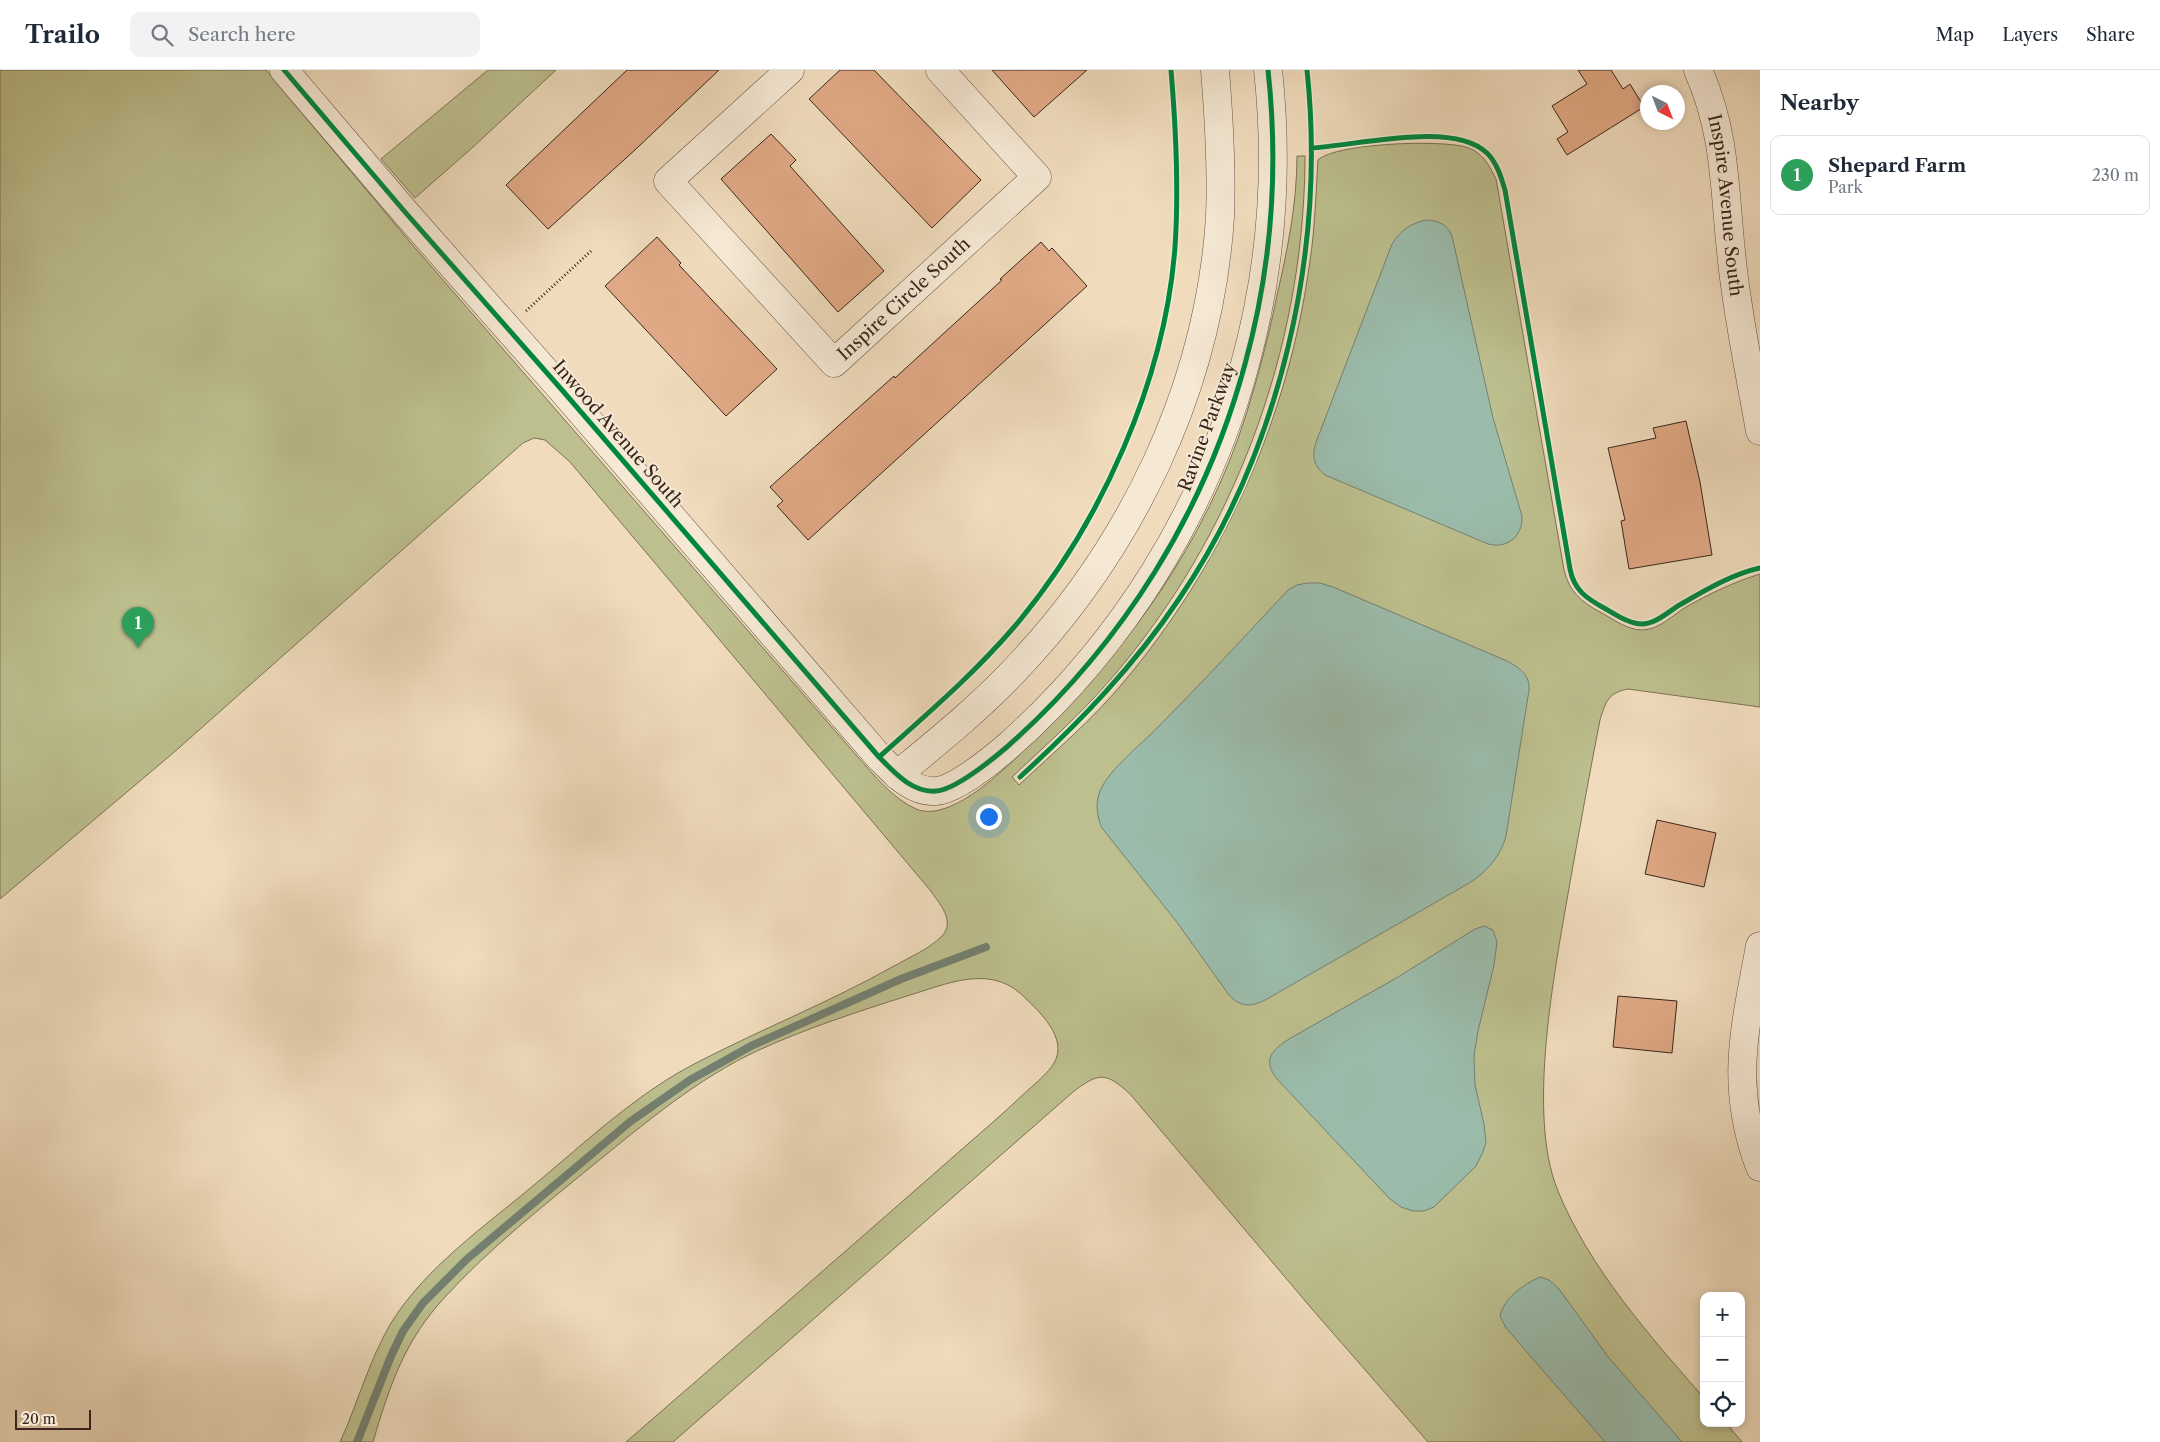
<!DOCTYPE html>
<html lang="en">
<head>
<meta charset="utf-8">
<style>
  :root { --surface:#fff; --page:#f2f2f3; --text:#1f2937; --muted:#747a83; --line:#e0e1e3; --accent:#8f2418 }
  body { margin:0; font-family:"Libre Caslon Text",serif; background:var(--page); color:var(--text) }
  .controls { position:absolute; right:15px; bottom:15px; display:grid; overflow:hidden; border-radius:10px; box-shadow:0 2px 8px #0003 }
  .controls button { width:45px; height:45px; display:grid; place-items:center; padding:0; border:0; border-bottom:1px solid var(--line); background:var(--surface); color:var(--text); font:25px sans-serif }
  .compass { position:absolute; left:1640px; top:15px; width:45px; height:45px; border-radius:50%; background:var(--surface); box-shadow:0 2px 8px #0003; rotate:138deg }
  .scale { position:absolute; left:15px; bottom:12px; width:76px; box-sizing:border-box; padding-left:5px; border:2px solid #3a261d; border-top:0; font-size:14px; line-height:18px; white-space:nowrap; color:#3a261d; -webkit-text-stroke:4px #f5e8d4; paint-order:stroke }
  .you { position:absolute; left:988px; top:746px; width:18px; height:18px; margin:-12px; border:4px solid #fff; border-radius:50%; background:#1a73e8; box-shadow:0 0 0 8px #1a73e833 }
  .badge { display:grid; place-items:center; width:32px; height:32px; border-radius:50%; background:var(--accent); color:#fff; font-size:16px; font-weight:700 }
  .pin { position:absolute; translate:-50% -41px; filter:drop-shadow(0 1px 2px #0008) }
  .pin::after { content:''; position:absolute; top:26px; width:18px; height:15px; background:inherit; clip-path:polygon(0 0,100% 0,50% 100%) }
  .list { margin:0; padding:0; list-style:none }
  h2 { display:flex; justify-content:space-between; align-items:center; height:65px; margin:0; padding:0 20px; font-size:21px }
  h2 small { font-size:16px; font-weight:400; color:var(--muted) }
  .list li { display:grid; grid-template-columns:32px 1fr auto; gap:15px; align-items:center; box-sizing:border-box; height:80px; margin:0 10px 10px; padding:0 10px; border:1px solid var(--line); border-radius:10px }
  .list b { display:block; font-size:19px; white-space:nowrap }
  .list p { margin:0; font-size:16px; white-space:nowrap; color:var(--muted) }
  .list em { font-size:16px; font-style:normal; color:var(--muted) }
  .icon { flex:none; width:28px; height:28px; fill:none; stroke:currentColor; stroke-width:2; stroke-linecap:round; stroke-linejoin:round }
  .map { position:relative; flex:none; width:1760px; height:1372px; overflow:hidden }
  header { display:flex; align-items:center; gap:30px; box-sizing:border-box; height:70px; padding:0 25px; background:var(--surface); border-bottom:1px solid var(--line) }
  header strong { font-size:24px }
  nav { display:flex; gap:28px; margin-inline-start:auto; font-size:18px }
  .search { width:350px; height:45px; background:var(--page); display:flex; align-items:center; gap:12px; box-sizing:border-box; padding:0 18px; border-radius:10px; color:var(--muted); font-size:19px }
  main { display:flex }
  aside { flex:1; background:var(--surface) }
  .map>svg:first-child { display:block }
  .green { fill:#bdbf8e; stroke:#7c7256 }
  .water { fill:#9bbcab; stroke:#748072 }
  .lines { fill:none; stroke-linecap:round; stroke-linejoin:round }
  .stream { stroke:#748072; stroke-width:8 }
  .building { fill:#e0a985; stroke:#3a261d }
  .minor-casing { stroke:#685445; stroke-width:29 }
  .path { stroke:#3a261d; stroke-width:3; stroke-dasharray:1 2.5; stroke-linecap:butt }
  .minor { stroke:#f5e8d4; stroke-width:28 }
  .cycleway-casing { stroke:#f5e8d4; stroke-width:8 }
  .cycleway { stroke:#00873e; stroke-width:5 }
  .labels { text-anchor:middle; stroke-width:4; stroke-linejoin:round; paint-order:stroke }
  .street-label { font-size:18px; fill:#3a261d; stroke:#f5e8d4 }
</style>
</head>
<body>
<header>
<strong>Trailo</strong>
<div class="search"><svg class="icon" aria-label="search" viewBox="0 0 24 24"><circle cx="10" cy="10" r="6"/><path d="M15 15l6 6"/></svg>Search here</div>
<nav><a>Map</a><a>Layers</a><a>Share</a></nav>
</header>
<main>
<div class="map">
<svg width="1760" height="1372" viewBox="0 0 1760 1372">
  <rect width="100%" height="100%" fill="#f0dcbd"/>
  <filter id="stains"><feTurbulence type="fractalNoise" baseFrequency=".004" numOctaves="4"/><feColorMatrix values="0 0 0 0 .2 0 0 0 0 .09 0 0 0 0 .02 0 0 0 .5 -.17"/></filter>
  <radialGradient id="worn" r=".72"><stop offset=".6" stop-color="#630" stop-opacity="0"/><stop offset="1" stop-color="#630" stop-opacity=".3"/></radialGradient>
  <!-- green -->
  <path class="green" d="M 0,0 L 266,0 L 410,172 L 857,686 C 874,705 892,728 916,739 C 952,754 1010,694 1033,671 C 1128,581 1206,471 1246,345 C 1258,307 1268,269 1276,230 C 1287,182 1297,135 1297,86 L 1305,86 L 1305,92 C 1303,280 1234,466 1111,609 C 1081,644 1046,675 1012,707 L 1019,715 C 1054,682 1091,651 1122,614 C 1223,495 1289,347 1310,191 C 1315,158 1316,123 1318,90 C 1336,73 1445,69 1469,78 C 1484,84 1489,96 1496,109 L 1564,500 C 1569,521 1581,532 1600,542 C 1613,549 1627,560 1642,560 C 1659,560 1673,545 1686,537 C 1709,524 1734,512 1760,504 L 1760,637 L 1628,619 C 1608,623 1606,631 1600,650 C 1589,706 1579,762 1569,818 C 1555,900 1526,1044 1558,1121 C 1590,1199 1649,1265 1704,1328 L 1704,1353 L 1726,1353 L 1742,1372 L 1428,1372 L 1312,1239 L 1130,1024 C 1106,1002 1099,1002 1073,1022 L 673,1372 L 626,1372 C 732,1280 838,1188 944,1095 C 972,1070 1001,1046 1028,1020 C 1037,1012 1048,1003 1054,993 C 1069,968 1038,940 1021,924 C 988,894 944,915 907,926 C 857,942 807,958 759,980 C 698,1008 644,1054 592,1096 C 542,1137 490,1178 446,1226 C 404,1271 390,1315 373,1372 L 340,1372 C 358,1333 369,1290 391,1253 C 426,1197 484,1157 534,1115 C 587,1071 638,1022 700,991 C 764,958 832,931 894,896 C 910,887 929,879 942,866 C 956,851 939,833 930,820 L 570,392 L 545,370 L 534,368 L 523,373 L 172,684 L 0,829 Z
    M 488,0 L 556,0 L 472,78 L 415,128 L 381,89 Z"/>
  <!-- water -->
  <path class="water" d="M 1426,150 C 1439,151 1447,154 1452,166 L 1493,348 L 1522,446 C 1523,466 1508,479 1488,474 L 1325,405 C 1311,394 1312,382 1318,367 L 1392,174 C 1400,161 1411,153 1426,150 Z
    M 1307,513 L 1320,513 L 1333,517 L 1507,591 C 1520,598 1530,605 1529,620 L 1506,766 C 1500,787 1488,800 1471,812 L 1267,929 C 1252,937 1241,938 1229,925 L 1176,851 L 1102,758 C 1097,746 1095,734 1100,721 C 1110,698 1141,675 1159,656 C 1203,612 1245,566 1288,520 L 1297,515 Z
    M 1484,856 L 1493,860 L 1497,872 L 1494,895 L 1478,961 L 1474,985 L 1475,1015 L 1484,1054 L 1486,1072 L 1483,1082 L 1476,1096 L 1434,1137 L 1424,1141 L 1413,1141 L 1401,1137 L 1390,1129 L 1277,1009 C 1262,990 1272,980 1289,969 L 1398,907 L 1475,859 Z
    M 1540,1207 L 1549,1210 L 1559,1219 L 1609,1288 L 1682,1372 L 1605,1372 L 1506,1258 L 1500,1246 C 1504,1228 1524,1214 1540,1207 Z"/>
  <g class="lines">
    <!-- stream -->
    <path class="stream" d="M 357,1372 L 391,1286 L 403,1261 L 423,1233 L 467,1189 L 631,1051 L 690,1010 L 751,976 L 901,909 L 986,877"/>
  </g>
  <!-- building -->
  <path class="building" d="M 627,0 L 719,0 L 636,79 L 548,159 L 506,115 Z
    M 840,0 L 874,0 L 981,110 L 932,158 L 809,29 Z
    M 992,0 L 1087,0 L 1034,47 Z
    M 1578,0 L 1611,0 L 1623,19 L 1630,14 L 1644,37 L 1567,85 L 1557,69 L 1568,62 L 1552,36 L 1587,14 Z
    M 771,64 L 796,90 L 790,96 L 884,201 L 838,242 L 721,109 Z
    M 657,167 L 681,193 L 679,195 L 777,299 L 726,346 L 605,216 Z
    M 1041,172 L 1049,181 L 1052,178 L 1087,216 L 808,470 L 777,436 L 783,431 L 770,417 L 894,306 L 895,308 L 1002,210 L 1000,209 Z
    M 1686,351 L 1700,412 L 1712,485 L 1629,499 L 1621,451 L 1625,450 L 1608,378 L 1656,368 L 1653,358 Z
    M 1657,750 L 1716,763 L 1704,817 L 1645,804 Z
    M 1618,926 L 1677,931 L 1672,983 L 1613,977 Z"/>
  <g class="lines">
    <!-- minor casing -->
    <g class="minor-casing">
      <g id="minor">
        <path d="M 284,0 L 405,142 L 562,320 L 879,687 C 894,702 912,723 936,721 C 955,720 993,689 1008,676 C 1123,574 1205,442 1245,294 C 1272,196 1279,100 1268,0"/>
        <path id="s1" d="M 790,0 L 668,111 L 834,293 L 1037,107 L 940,0"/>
        <path id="s2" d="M 1698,0 C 1727,65 1724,122 1732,191 C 1738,248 1750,304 1760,361"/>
        <path d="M 897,705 C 937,672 977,640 1013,602 C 1131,479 1209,318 1220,147 C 1222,98 1219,49 1215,0"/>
        <path d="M 1760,876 C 1745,958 1729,1015 1760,1097"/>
      </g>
    </g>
    <!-- path -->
    <path class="path" d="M 526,241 L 591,181"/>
    <!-- minor -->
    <use href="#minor" class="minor"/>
    <!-- cycleway casing -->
    <g class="cycleway-casing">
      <path id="cycleway" d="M 284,0 L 405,142 L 562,320 L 879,687 C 894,702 912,723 936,721 C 955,720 993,689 1008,676 C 1123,574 1205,442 1245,294 C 1272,196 1279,100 1268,0
        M 1311,78 C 1355,76 1453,50 1487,83 C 1497,93 1501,107 1505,120 L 1570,499 C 1574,520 1586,528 1604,538 C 1615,544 1629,554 1642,554 C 1657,554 1671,539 1683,533 C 1707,519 1733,504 1760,498
        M 879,687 C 927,644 973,605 1015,556 C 1101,454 1165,310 1175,177 C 1179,118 1176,59 1171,0
        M 1020,707 C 1079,653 1134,596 1179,529 C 1281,379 1326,180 1307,0"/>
    </g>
    <!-- cycleway -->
    <use href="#cycleway" class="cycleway"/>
  </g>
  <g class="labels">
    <!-- street labels -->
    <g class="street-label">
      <text dy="6" stroke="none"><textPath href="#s2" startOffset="139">Inspire Avenue South</textPath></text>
      <text dy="6" stroke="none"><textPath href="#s1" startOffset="506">Inspire Circle South</textPath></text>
      <text transform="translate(1207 357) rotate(-70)" y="6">Ravine Parkway</text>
      <text transform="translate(618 364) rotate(49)" y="6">Inwood Avenue South</text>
    </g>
  </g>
  <rect width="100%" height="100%" filter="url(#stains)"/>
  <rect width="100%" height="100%" fill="url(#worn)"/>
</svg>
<div class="controls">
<button>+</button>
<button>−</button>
<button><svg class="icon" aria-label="locate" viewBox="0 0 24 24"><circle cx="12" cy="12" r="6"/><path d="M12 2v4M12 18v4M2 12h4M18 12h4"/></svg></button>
</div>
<svg class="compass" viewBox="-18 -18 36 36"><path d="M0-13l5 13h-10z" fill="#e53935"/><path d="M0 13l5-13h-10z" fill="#747a83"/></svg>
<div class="scale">20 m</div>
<div class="you"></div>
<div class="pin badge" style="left:138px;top:578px;background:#2e9e5b">1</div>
</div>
<aside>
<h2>Nearby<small></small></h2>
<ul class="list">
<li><span class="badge" style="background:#2e9e5b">1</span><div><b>Shepard Farm</b><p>Park</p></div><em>230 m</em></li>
</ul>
</aside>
</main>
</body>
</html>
